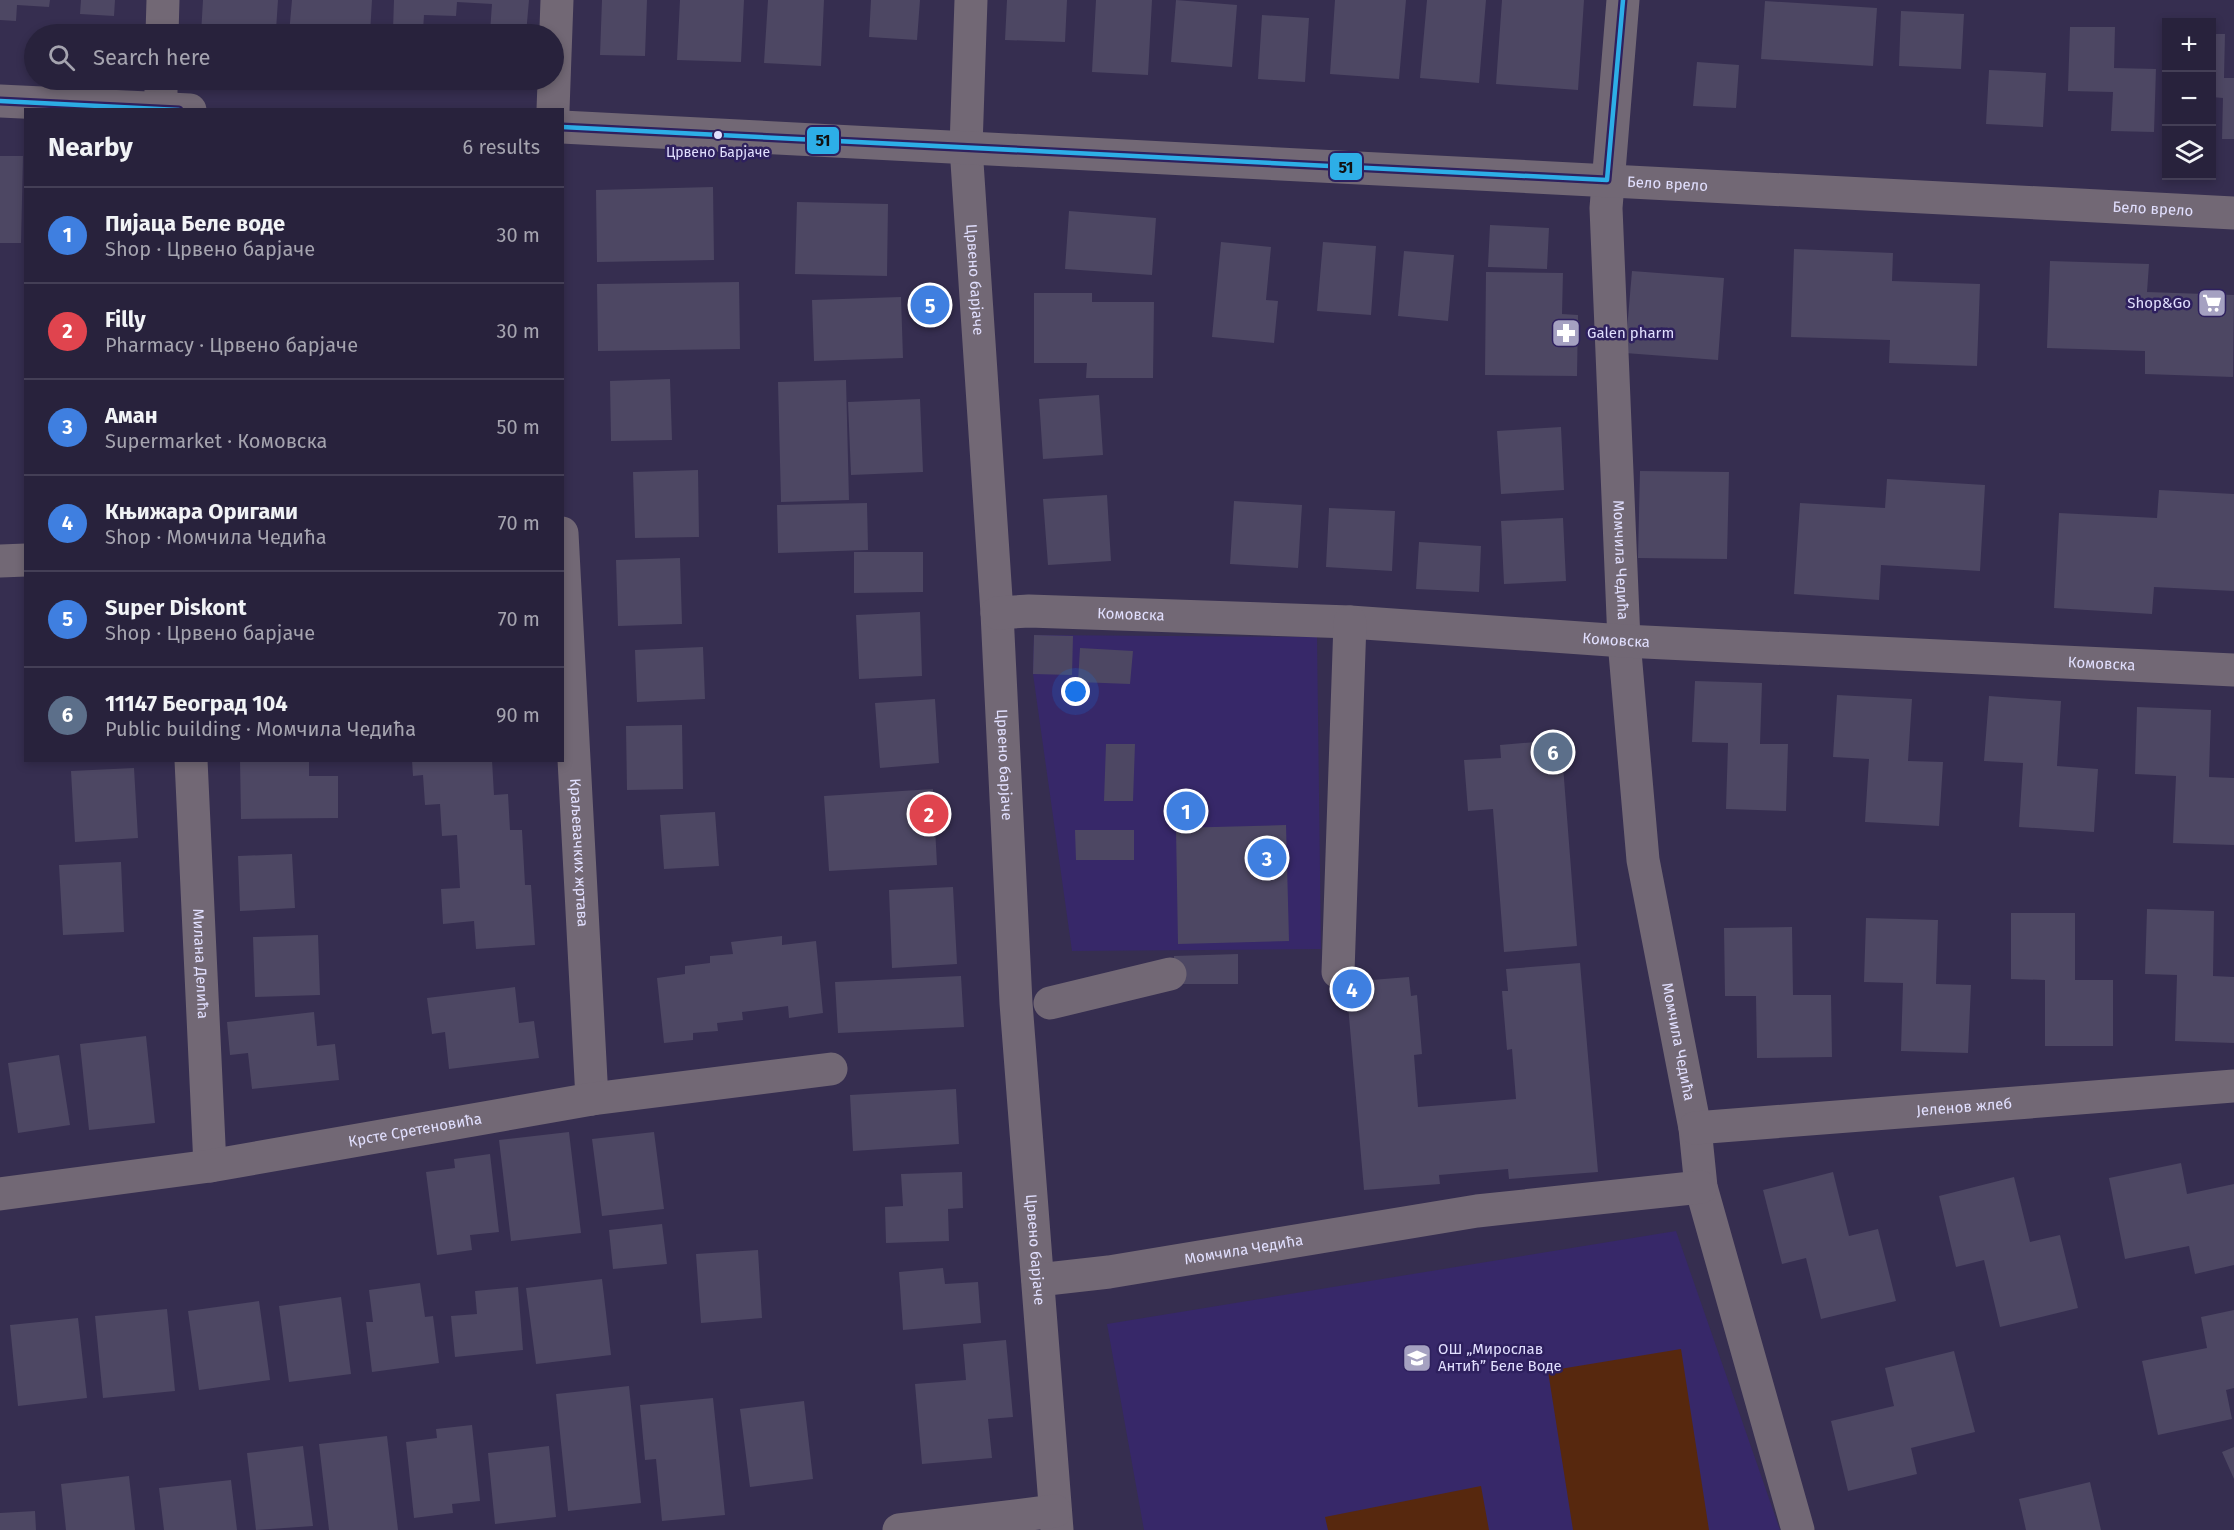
<!DOCTYPE html>
<html lang="en">
<head>
<meta charset="utf-8">
<style>
  :root { --surface:#28223c; --page:#342f47; --text:#f1f3f6; --muted:#a5a4af; --line:#443f56; --accent:#a5a1c1 }
  body { margin:0; font-family:"Fira Sans",sans-serif; background:var(--page); color:var(--text) }
  .controls { position:absolute; right:18px; top:18px; display:grid; overflow:hidden; border-radius:0px; box-shadow:0 3px 9px #0003 }
  .controls button { width:54px; height:54px; display:grid; place-items:center; padding:0; border:0; border-bottom:2px solid var(--line); background:var(--surface); color:var(--text); font:30px sans-serif }
  .you { position:absolute; left:1076px; top:692px; width:21px; height:21px; margin:-15px; border:4px solid #fff; border-radius:50%; background:#1a73e8; box-shadow:0 0 0 9px #1a73e833 }
  .badge { display:grid; place-items:center; width:39px; height:39px; border-radius:50%; background:var(--accent); color:#fff; font-size:20px; font-weight:700 }
  .pin { position:absolute; translate:-50% -50%; border:3px solid #fff; box-shadow:0 2px 6px #0006 }
  .list { margin:0; padding:0; list-style:none }
  h2 { display:flex; justify-content:space-between; align-items:center; height:78px; margin:0; padding:0 24px; font-size:26px }
  h2 small { font-size:20px; font-weight:400; color:var(--muted) }
  .list li { display:grid; grid-template-columns:39px 1fr auto; gap:18px; align-items:center; box-sizing:border-box; height:96px; padding:0 24px; border-top:2px solid var(--line) }
  .list b { display:block; font-size:22px; white-space:nowrap }
  .list p { margin:0; font-size:20px; white-space:nowrap; color:var(--muted) }
  .list em { font-size:20px; font-style:normal; color:var(--muted) }
  .icon { flex:none; width:33px; height:33px; fill:none; stroke:currentColor; stroke-width:2; stroke-linecap:round; stroke-linejoin:round }
  .map { position:relative; flex:none; width:2234px; height:1530px; overflow:hidden }
  .search { position:absolute; background:var(--surface); box-shadow:0 3px 9px #0003; left:24px; top:24px; width:540px; height:66px; display:flex; align-items:center; gap:15px; box-sizing:border-box; padding:0 21px; border-radius:33px; color:var(--muted); font-size:22px }
  .panel { position:absolute; background:var(--surface); box-shadow:0 3px 9px #0003; left:24px; top:108px; width:540px; height:654px; border-radius:0px }
  .map>svg:first-child { display:block }
  .built { fill:#372869 }
  .green { fill:#57280e }
  .building { fill:#4d4763 }
  .lines { fill:none; stroke-linecap:round; stroke-linejoin:round }
  .minor { stroke:#726875; stroke-width:33 }
  .bus-1-casing { stroke:#2e205e; stroke-width:9 }
  .bus-1 { stroke:#2daee7; stroke-width:4.5 }
  .bus-dot { fill:#e1dffe; stroke:#2e205e; stroke-width:2 }
  .labels { text-anchor:middle; stroke-width:5; stroke-linejoin:round; paint-order:stroke }
  .bus-label { font-size:14px; fill:#e1dffe; stroke:#2e205e }
  .street-label { font-size:15px; fill:#e1dffe; stroke:#2e205e }
  .poi-label { font-size:15px; fill:#e1dffe; stroke:#2e205e; text-anchor:start }
  .line-badge { stroke:#2e205e; stroke-width:2 }
  .pale-badge-label { font-size:16px; text-anchor:middle; font-weight:bold; fill:#111 }
</style>
</head>
<body>
<div class="map">
<svg width="2234" height="1530" viewBox="0 0 2234 1530">
  <rect width="100%" height="100%" fill="#362e50"/>
  <!-- built -->
  <path class="built" d="M 1034,635 L 1317,637 L 1321,949 L 1072,951 L 1033,674 Z
    M 1676,1231 L 1780,1530 L 1144,1530 L 1107,1324 Z"/>
  <!-- green -->
  <path class="green" d="M 1681,1349 L 1709,1530 L 1573,1530 L 1548,1371 Z
    M 1481,1486 L 1489,1530 L 1328,1530 L 1325,1517 Z"/>
  <!-- building -->
  <path class="building" d="M 0,0 L 50,0 L 49,7 L 17,5 L 16,21 L 0,20 Z
    M 81,0 L 115,0 L 114,16 L 80,14 Z
    M 203,0 L 278,0 L 276,30 L 241,28 L 241,34 L 201,34 Z
    M 292,0 L 372,0 L 370,34 L 289,34 Z
    M 394,0 L 529,0 L 526,34 L 490,32 L 492,4 L 457,2 L 456,16 L 424,15 L 423,31 L 393,30 Z
    M 602,0 L 647,0 L 645,56 L 600,55 Z
    M 680,0 L 744,0 L 741,62 L 677,60 Z
    M 768,0 L 824,0 L 821,66 L 764,63 Z
    M 871,0 L 920,0 L 917,40 L 869,37 Z
    M 1007,0 L 1067,0 L 1065,42 L 1005,40 Z
    M 1096,0 L 1152,0 L 1148,75 L 1092,72 Z
    M 1176,0 L 1237,5 L 1232,67 L 1171,62 Z
    M 1335,0 L 1406,0 L 1399,79 L 1330,74 Z
    M 1427,0 L 1486,0 L 1479,83 L 1420,78 Z
    M 1502,0 L 1584,0 L 1578,90 L 1496,84 Z
    M 1765,1 L 1877,8 L 1873,66 L 1761,59 Z
    M 1901,11 L 1964,14 L 1961,69 L 1899,66 Z
    M 1262,15 L 1309,18 L 1305,82 L 1258,79 Z
    M 2070,27 L 2115,27 L 2114,68 L 2156,69 L 2154,132 L 2111,131 L 2113,92 L 2068,91 Z
    M 2212,34 L 2225,34 L 2224,78 L 2234,78 L 2234,139 L 2222,139 L 2223,98 L 2212,97 Z
    M 1697,62 L 1739,65 L 1736,108 L 1693,106 Z
    M 1989,70 L 2046,73 L 2043,127 L 1986,124 Z
    M 0,156 L 23,156 L 21,243 L 0,243 Z
    M 713,187 L 714,260 L 597,262 L 596,190 Z
    M 797,202 L 888,204 L 887,276 L 795,274 Z
    M 1069,211 L 1156,218 L 1152,275 L 1065,269 Z
    M 1490,225 L 1549,228 L 1547,269 L 1488,267 Z
    M 1221,242 L 1271,247 L 1266,300 L 1278,301 L 1274,343 L 1212,337 Z
    M 1323,242 L 1376,246 L 1371,315 L 1317,311 Z
    M 1794,249 L 1893,253 L 1892,281 L 1980,284 L 1977,366 L 1889,363 L 1890,340 L 1791,337 Z
    M 1404,251 L 1454,255 L 1448,321 L 1398,316 Z
    M 2050,261 L 2149,264 L 2147,292 L 2234,295 L 2233,377 L 2145,374 L 2145,351 L 2047,348 Z
    M 1632,271 L 1724,278 L 1718,360 L 1625,353 Z
    M 1486,272 L 1563,273 L 1562,314 L 1578,315 L 1577,376 L 1485,375 Z
    M 739,282 L 740,349 L 598,351 L 597,284 Z
    M 1034,293 L 1092,293 L 1092,302 L 1154,302 L 1153,378 L 1086,378 L 1087,363 L 1034,363 Z
    M 901,297 L 903,358 L 814,361 L 812,300 Z
    M 670,379 L 672,440 L 611,441 L 610,381 Z
    M 846,380 L 849,500 L 781,502 L 778,382 Z
    M 1099,395 L 1103,455 L 1043,459 L 1039,399 Z
    M 920,399 L 923,472 L 851,475 L 848,402 Z
    M 1561,427 L 1564,490 L 1501,494 L 1497,431 Z
    M 698,470 L 699,537 L 635,538 L 633,472 Z
    M 1640,471 L 1729,472 L 1727,559 L 1638,558 Z
    M 1887,479 L 1985,485 L 1980,571 L 1881,565 L 1879,600 L 1794,594 L 1800,503 L 1885,508 Z
    M 2159,490 L 2234,494 L 2234,591 L 2154,587 L 2152,614 L 2054,608 L 2059,513 L 2157,518 Z
    M 1107,495 L 1111,561 L 1048,565 L 1043,499 Z
    M 1234,501 L 1302,505 L 1298,568 L 1230,564 Z
    M 867,503 L 868,550 L 778,553 L 777,505 Z
    M 1329,508 L 1395,511 L 1392,571 L 1326,567 Z
    M 1563,518 L 1566,581 L 1504,584 L 1501,521 Z
    M 1419,542 L 1481,546 L 1479,592 L 1416,589 Z
    M 854,552 L 923,552 L 923,592 L 854,593 Z
    M 680,558 L 682,624 L 618,626 L 616,560 Z
    M 920,612 L 922,676 L 859,679 L 856,615 Z
    M 1034,635 L 1073,636 L 1072,675 L 1033,674 Z
    M 703,647 L 705,699 L 637,702 L 635,650 Z
    M 1080,648 L 1133,651 L 1130,684 L 1078,682 Z
    M 1695,681 L 1762,683 L 1760,744 L 1788,744 L 1786,811 L 1726,809 L 1728,743 L 1692,742 Z
    M 1837,695 L 1912,699 L 1908,761 L 1943,762 L 1939,826 L 1865,822 L 1869,759 L 1833,757 Z
    M 1989,696 L 2061,701 L 2057,766 L 2098,769 L 2094,832 L 2019,827 L 2023,763 L 1984,761 Z
    M 935,699 L 939,763 L 880,768 L 875,703 Z
    M 2137,707 L 2211,710 L 2209,777 L 2234,778 L 2234,845 L 2173,843 L 2176,776 L 2135,774 Z
    M 682,725 L 683,789 L 627,790 L 626,726 Z
    M 1561,740 L 1577,946 L 1504,952 L 1493,809 L 1468,811 L 1464,760 L 1501,758 L 1500,745 Z
    M 1106,744 L 1135,744 L 1133,801 L 1104,801 Z
    M 240,760 L 309,760 L 309,776 L 338,776 L 338,818 L 241,819 Z
    M 412,760 L 492,760 L 494,795 L 508,794 L 510,830 L 522,830 L 525,885 L 531,885 L 535,945 L 476,949 L 474,921 L 443,924 L 441,889 L 460,888 L 457,835 L 442,836 L 440,804 L 425,805 L 423,775 L 413,776 Z
    M 134,768 L 138,838 L 75,842 L 71,771 Z
    M 933,789 L 937,865 L 829,871 L 824,796 Z
    M 715,812 L 719,866 L 664,869 L 660,815 Z
    M 1286,825 L 1289,941 L 1178,944 L 1176,828 Z
    M 1075,830 L 1134,830 L 1134,860 L 1076,860 Z
    M 292,854 L 295,908 L 240,911 L 238,856 Z
    M 121,862 L 124,932 L 63,935 L 59,865 Z
    M 953,887 L 957,964 L 892,968 L 889,890 Z
    M 2147,909 L 2214,911 L 2213,976 L 2234,977 L 2234,1043 L 2175,1041 L 2177,975 L 2145,974 Z
    M 2011,913 L 2075,913 L 2075,980 L 2113,980 L 2113,1046 L 2045,1046 L 2045,980 L 2011,979 Z
    M 1866,918 L 1938,920 L 1936,984 L 1971,985 L 1968,1053 L 1901,1051 L 1903,983 L 1864,982 Z
    M 1792,927 L 1793,995 L 1831,995 L 1832,1057 L 1757,1058 L 1756,996 L 1725,996 L 1724,928 Z
    M 318,935 L 320,995 L 255,997 L 253,937 Z
    M 782,936 L 782,945 L 816,941 L 823,1013 L 789,1018 L 788,1006 L 742,1012 L 743,1020 L 717,1023 L 718,1031 L 693,1033 L 693,1040 L 664,1043 L 657,978 L 685,974 L 685,966 L 710,963 L 710,956 L 733,954 L 731,942 Z
    M 1238,954 L 1238,984 L 1172,984 L 1174,956 Z
    M 1580,963 L 1598,1172 L 1509,1179 L 1508,1169 L 1439,1175 L 1440,1184 L 1364,1190 L 1346,982 L 1409,977 L 1411,996 L 1417,995 L 1422,1054 L 1414,1055 L 1418,1107 L 1468,1103 L 1516,1099 L 1512,1049 L 1507,1050 L 1502,991 L 1508,991 L 1506,969 Z
    M 961,976 L 964,1027 L 838,1033 L 835,982 Z
    M 515,987 L 519,1023 L 534,1021 L 539,1058 L 449,1069 L 445,1032 L 432,1034 L 427,998 Z
    M 314,1012 L 317,1046 L 335,1044 L 339,1080 L 252,1089 L 248,1053 L 230,1055 L 227,1022 Z
    M 146,1036 L 155,1123 L 89,1130 L 80,1044 Z
    M 59,1055 L 70,1125 L 18,1133 L 8,1063 Z
    M 956,1089 L 959,1144 L 853,1151 L 850,1095 Z
    M 569,1132 L 581,1233 L 511,1241 L 499,1140 Z
    M 654,1132 L 664,1209 L 602,1216 L 592,1139 Z
    M 490,1154 L 499,1232 L 470,1235 L 472,1250 L 437,1255 L 426,1172 L 455,1168 L 454,1159 Z
    M 2181,1163 L 2187,1194 L 2234,1184 L 2234,1265 L 2195,1274 L 2189,1246 L 2125,1259 L 2109,1178 Z
    M 962,1172 L 963,1208 L 948,1209 L 949,1241 L 886,1243 L 885,1207 L 903,1206 L 901,1174 Z
    M 1833,1172 L 1849,1236 L 1878,1229 L 1896,1301 L 1821,1319 L 1806,1258 L 1782,1264 L 1763,1190 Z
    M 2014,1177 L 2030,1242 L 2060,1235 L 2078,1308 L 2000,1327 L 1984,1260 L 1956,1267 L 1939,1196 Z
    M 662,1224 L 667,1264 L 613,1269 L 609,1230 Z
    M 758,1250 L 762,1318 L 701,1323 L 696,1254 Z
    M 943,1268 L 945,1284 L 978,1282 L 981,1323 L 903,1330 L 899,1272 Z
    M 602,1279 L 611,1355 L 536,1364 L 526,1288 Z
    M 420,1283 L 425,1317 L 433,1316 L 439,1363 L 372,1372 L 366,1322 L 373,1322 L 369,1290 Z
    M 518,1287 L 523,1350 L 455,1357 L 451,1316 L 477,1314 L 475,1291 Z
    M 341,1297 L 351,1374 L 289,1382 L 279,1306 Z
    M 259,1301 L 270,1380 L 199,1390 L 188,1311 Z
    M 167,1309 L 175,1391 L 103,1398 L 95,1316 Z
    M 2234,1310 L 2234,1388 L 2226,1390 L 2232,1419 L 2158,1435 L 2142,1361 L 2207,1348 L 2201,1317 Z
    M 78,1318 L 87,1398 L 18,1406 L 10,1325 Z
    M 1006,1340 L 1013,1417 L 988,1419 L 992,1458 L 922,1464 L 915,1384 L 966,1380 L 963,1344 Z
    M 1954,1351 L 1975,1432 L 1911,1448 L 1917,1474 L 1848,1491 L 1831,1421 L 1894,1406 L 1885,1368 Z
    M 629,1386 L 641,1503 L 568,1511 L 556,1394 Z
    M 713,1398 L 725,1515 L 662,1521 L 656,1459 L 645,1460 L 640,1405 Z
    M 804,1401 L 813,1479 L 750,1487 L 740,1409 Z
    M 472,1425 L 480,1501 L 452,1504 L 453,1513 L 414,1518 L 406,1442 L 437,1438 L 436,1429 Z
    M 387,1436 L 398,1530 L 329,1530 L 319,1444 Z
    M 303,1446 L 313,1526 L 256,1530 L 247,1453 Z
    M 549,1446 L 556,1517 L 495,1524 L 488,1453 Z
    M 2234,1447 L 2234,1479 L 2222,1452 Z
    M 129,1476 L 135,1530 L 66,1530 L 61,1484 Z
    M 231,1480 L 237,1530 L 164,1530 L 159,1488 Z
    M 2090,1482 L 2101,1530 L 2026,1530 L 2019,1499 Z
    M 35,1511 L 36,1530 L 0,1530 L 0,1513 Z"/>
  <g class="lines">
    <!-- minor -->
    <g class="minor">
      <path id="s1" d="M 971,0 L 966,147 L 997,613 L 1016,1003 L 1057,1530"/>
      <path id="s2" d="M 1623,0 L 1606,208 L 1624,641 L 1643,860 L 1695,1128 L 1701,1187 L 1798,1530"/>
      <path d="M 162,34 L 163,0"/>
      <path d="M 161,80 L 161,110"/>
      <path d="M 0,101 L 190,110"/>
      <path d="M 553,110 L 557,0"/>
      <path id="s3" d="M 562,127 L 2234,213"/>
      <path id="s4" d="M 562,533 L 592,1099"/>
      <path d="M 0,561 L 26,560"/>
      <path id="s5" d="M 997,613 L 1029,611 L 1350,622 L 1624,641 L 2234,670"/>
      <path id="s6" d="M 191,760 L 210,1166"/>
      <path d="M 1338,972 L 1350,622"/>
      <path d="M 1050,1003 L 1170,974"/>
      <path id="s7" d="M 1695,1128 L 2234,1086"/>
      <path id="s8" d="M 0,1194 L 210,1166 L 592,1099 L 831,1069"/>
      <path id="s9" d="M 1038,1280 L 1109,1272 L 1477,1211 L 1701,1187"/>
      <path d="M 899,1530 L 1055,1511"/>
    </g>
    <!-- bus-1 casing -->
    <g class="bus-1-casing">
      <path id="bus-1" d="M 0,101 L 179,110
        M 562,127 L 1607,180
        M 1607,180 L 1623,0"/>
    </g>
    <!-- bus-1 -->
    <use href="#bus-1" class="bus-1"/>
  </g>
  <!-- icons -->
  <defs>
    <g id="supermarket-square" transform="scale(1.5)"><rect x="-9" y="-9" width="18" height="18" rx="4" fill="#a5a1c1" stroke="#2e205e"/><path d="M-6-5.5h2.5l.6 2H6L4.5 2H-2.5L-4.4-4H-6ZM-1.5 3.2a1.3 1.3 0 1 0 .1 0ZM3 3.2a1.3 1.3 0 1 0 .1 0Z" fill="#fff"/></g>
    <g id="pharmacy-square" transform="scale(1.5)"><rect x="-9" y="-9" width="18" height="18" rx="4" fill="#a5a1c1" stroke="#2e205e"/><path d="M-2-6h4v4h4v4h-4v4h-4v-4h-4v-4h4Z" fill="#fff"/></g>
    <g id="school-square" transform="scale(1.5)"><rect x="-9" y="-9" width="18" height="18" rx="4" fill="#a5a1c1" stroke="#2e205e"/><path d="M0-5L7-2L0 1L-7-2ZM-4 1L0 2.5L4 1V4Q0 6-4 4Z" fill="#fff"/></g>
  </defs>
  <g fill-rule="evenodd">
    <use href="#supermarket-square" x="2212" y="303"/>
    <use href="#pharmacy-square" x="1566" y="333"/>
    <use href="#school-square" x="1417" y="1358"/>
  </g>
  <!-- markers -->
  <circle class="bus-dot" cx="718" cy="135" r="5"/>
  <g class="labels">
    <!-- bus labels -->
    <g class="bus-label">
      <text x="718" y="157">Црвено Барјаче</text>
    </g>
    <!-- street labels -->
    <g class="street-label">
      <text dy="5" stroke="none"><textPath href="#s3" startOffset="1107">Бело врело</textPath></text>
      <text dy="5" stroke="none"><textPath href="#s3" startOffset="1593">Бело врело</textPath></text>
      <text dy="5" stroke="none"><textPath href="#s1" startOffset="280">Црвено барјаче</textPath></text>
      <text dy="5" stroke="none"><textPath href="#s2" startOffset="561">Момчила Чедића</textPath></text>
      <text dy="5" stroke="none"><textPath href="#s5" startOffset="134">Комовска</textPath></text>
      <text dy="5" stroke="none"><textPath href="#s5" startOffset="620">Комовска</textPath></text>
      <text dy="5" stroke="none"><textPath href="#s5" startOffset="1106">Комовска</textPath></text>
      <text dy="5" stroke="none"><textPath href="#s1" startOffset="766">Црвено барјаче</textPath></text>
      <text dy="5" stroke="none"><textPath href="#s4" startOffset="320">Краљевачких жртава</textPath></text>
      <text dy="5" stroke="none"><textPath href="#s6" startOffset="204">Милана Делића</textPath></text>
      <text dy="5" stroke="none"><textPath href="#s2" startOffset="1047">Момчила Чедића</textPath></text>
      <text dy="5" stroke="none"><textPath href="#s7" startOffset="270">Јеленов жлеб</textPath></text>
      <text dy="5" stroke="none"><textPath href="#s8" startOffset="420">Крсте Сретеновића</textPath></text>
      <text dy="5" stroke="none"><textPath href="#s1" startOffset="1252">Црвено барјаче</textPath></text>
      <text dy="5" stroke="none"><textPath href="#s9" startOffset="208">Момчила Чедића</textPath></text>
    </g>
    <!-- poi labels -->
    <g class="poi-label">
      <text x="2191" y="308" text-anchor="end">Shop&amp;Go</text>
      <text x="1587" y="338">Galen pharm</text>
      <text x="1438" y="1354">ОШ „Мирослав<tspan x="1438" dy="17">Антић” Беле Воде</tspan></text>
    </g>
  </g>
  <g class="line-badge">
    <rect x="806" y="126" width="34" height="29" rx="6" fill="#2daee7"/>
    <rect x="1329" y="152" width="34" height="29" rx="6" fill="#2daee7"/>
  </g>
  <g class="pale-badge-label">
    <text x="823" y="146">51</text>
    <text x="1346" y="173">51</text>
  </g>
</svg>
<div class="controls">
<button>+</button>
<button>−</button>
<button><svg class="icon" aria-label="layers" viewBox="0 0 24 24"><path d="M12 4l9 5-9 5-9-5zM3 14l9 5 9-5"/></svg></button>
</div>
<div class="you"></div>
<div class="pin badge" style="left:1186px;top:811px;background:#3f7fe0">1</div>
<div class="pin badge" style="left:929px;top:814px;background:#e0444e">2</div>
<div class="pin badge" style="left:1267px;top:858px;background:#3f7fe0">3</div>
<div class="pin badge" style="left:1352px;top:989px;background:#3f7fe0">4</div>
<div class="pin badge" style="left:930px;top:305px;background:#3f7fe0">5</div>
<div class="pin badge" style="left:1553px;top:752px;background:#5c6f8a">6</div>
<div class="search"><svg class="icon" aria-label="search" viewBox="0 0 24 24"><circle cx="10" cy="10" r="6"/><path d="M15 15l6 6"/></svg>Search here</div>
<section class="panel">
<h2>Nearby<small>6 results</small></h2>
<ul class="list">
<li><span class="badge" style="background:#3f7fe0">1</span><div><b>Пијаца Беле воде</b><p>Shop · Црвено барјаче</p></div><em>30 m</em></li>
<li><span class="badge" style="background:#e0444e">2</span><div><b>Filly</b><p>Pharmacy · Црвено барјаче</p></div><em>30 m</em></li>
<li><span class="badge" style="background:#3f7fe0">3</span><div><b>Аман</b><p>Supermarket · Комовска</p></div><em>50 m</em></li>
<li><span class="badge" style="background:#3f7fe0">4</span><div><b>Књижара Оригами</b><p>Shop · Момчила Чедића</p></div><em>70 m</em></li>
<li><span class="badge" style="background:#3f7fe0">5</span><div><b>Super Diskont</b><p>Shop · Црвено барјаче</p></div><em>70 m</em></li>
<li><span class="badge" style="background:#5c6f8a">6</span><div><b>11147 Београд 104</b><p>Public building · Момчила Чедића</p></div><em>90 m</em></li>
</ul>
</section>
</div>
</body>
</html>
